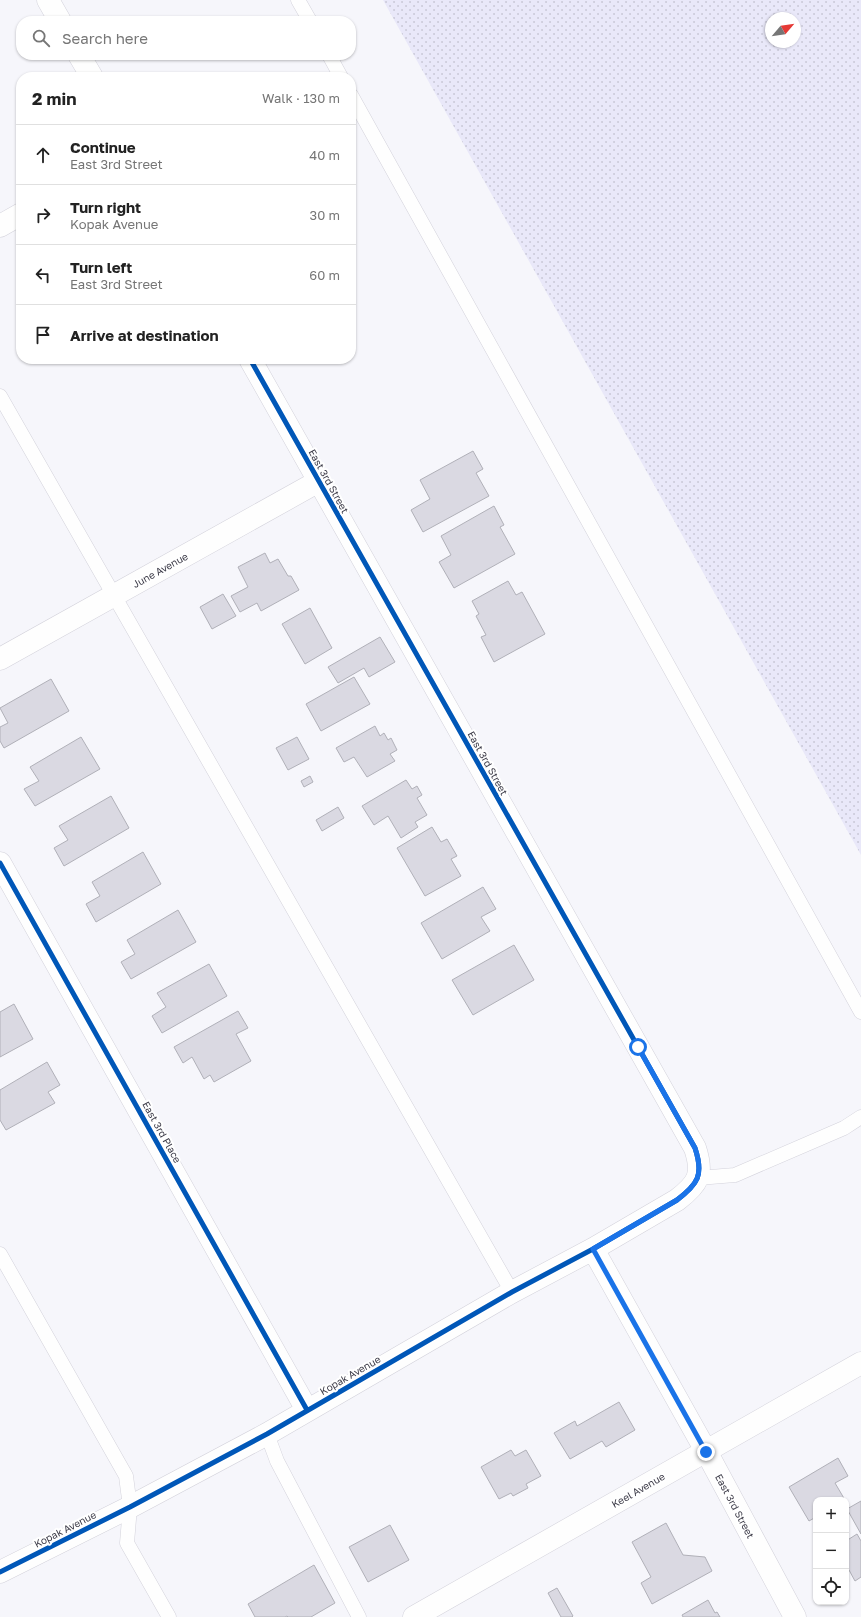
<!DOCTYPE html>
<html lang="en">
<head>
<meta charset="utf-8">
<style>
  :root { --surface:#fff; --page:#f6f6f6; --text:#222; --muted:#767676; --line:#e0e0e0 }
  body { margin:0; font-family:"Golos Text",sans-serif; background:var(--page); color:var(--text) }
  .controls { position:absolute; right:12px; bottom:12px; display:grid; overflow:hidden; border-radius:8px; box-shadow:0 1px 3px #0004 }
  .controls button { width:36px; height:36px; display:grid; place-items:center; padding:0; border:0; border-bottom:1px solid var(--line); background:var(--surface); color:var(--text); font:20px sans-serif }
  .compass { position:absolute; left:765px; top:12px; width:36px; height:36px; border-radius:50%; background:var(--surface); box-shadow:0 1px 3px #0004; rotate:61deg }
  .stop { position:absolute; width:12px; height:12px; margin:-9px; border:3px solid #1a73e8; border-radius:50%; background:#fff }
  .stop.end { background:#1a73e8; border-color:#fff; box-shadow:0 1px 4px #0008 }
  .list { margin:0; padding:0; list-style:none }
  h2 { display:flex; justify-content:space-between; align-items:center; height:52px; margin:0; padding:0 16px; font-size:17px }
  h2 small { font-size:13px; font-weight:400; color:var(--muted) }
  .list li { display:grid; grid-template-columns:26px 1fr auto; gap:12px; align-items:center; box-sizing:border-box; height:60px; padding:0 16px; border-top:1px solid var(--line) }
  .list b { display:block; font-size:15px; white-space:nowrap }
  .list p { margin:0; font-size:13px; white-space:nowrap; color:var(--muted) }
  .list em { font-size:13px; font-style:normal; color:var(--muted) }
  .icon { flex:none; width:22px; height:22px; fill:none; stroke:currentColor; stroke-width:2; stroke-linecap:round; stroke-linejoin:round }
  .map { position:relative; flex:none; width:861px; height:1617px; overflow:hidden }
  .search { position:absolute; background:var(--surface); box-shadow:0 1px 3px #0004; left:16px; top:16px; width:340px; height:44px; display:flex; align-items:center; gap:10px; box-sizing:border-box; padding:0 14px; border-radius:16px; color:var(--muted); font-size:15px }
  .panel { position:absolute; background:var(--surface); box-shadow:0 1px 3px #0004; left:16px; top:72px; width:340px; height:292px; border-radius:16px }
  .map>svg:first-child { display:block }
  .grass { fill:url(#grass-dots); fill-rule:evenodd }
  .building { fill:#dad9e2; stroke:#b0b0b8 }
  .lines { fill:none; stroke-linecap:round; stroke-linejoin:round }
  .service-casing { stroke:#d3d2db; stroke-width:15 }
  .minor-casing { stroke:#d3d2db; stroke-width:23 }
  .service { stroke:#fefefe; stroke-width:14 }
  .minor { stroke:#fefefe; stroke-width:22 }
  .cycleway-casing { stroke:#fff; stroke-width:8 }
  .cycleway { stroke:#0057b8; stroke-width:5 }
  .route { stroke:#1a73e8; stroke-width:5 }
  .labels { text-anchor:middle; stroke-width:4; stroke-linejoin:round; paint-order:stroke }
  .street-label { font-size:10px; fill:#3c3b48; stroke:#fff }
</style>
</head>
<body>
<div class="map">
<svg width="861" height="1617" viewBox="0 0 861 1617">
  <defs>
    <pattern id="grass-dots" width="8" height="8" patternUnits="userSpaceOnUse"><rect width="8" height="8" fill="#e9e8f9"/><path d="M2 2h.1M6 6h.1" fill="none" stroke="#c9c8d7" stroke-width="1.8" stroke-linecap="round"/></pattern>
  </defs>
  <rect width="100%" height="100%" fill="#f6f6fb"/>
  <!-- grass -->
  <path class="grass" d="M 383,0 L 861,0 L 861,855 ZM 771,18 L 795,18 L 795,42 L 771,42 Z"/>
  <!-- building -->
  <path class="building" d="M 473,451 L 483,469 L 476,473 L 489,496 L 423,532 L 411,510 L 430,499 L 420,480 Z
    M 494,506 L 504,525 L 500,527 L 515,554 L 454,588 L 439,562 L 451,555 L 441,536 Z
    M 265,553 L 270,563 L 278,559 L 288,576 L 291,576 L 299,590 L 261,611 L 257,603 L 240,612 L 231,596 L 248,587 L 238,567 Z
    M 508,581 L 516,595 L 522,592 L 545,634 L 494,662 L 481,637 L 486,635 L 476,616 L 479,614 L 472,601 Z
    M 223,594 L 236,616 L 212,629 L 200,607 Z
    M 310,608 L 332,648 L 305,664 L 282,624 Z
    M 380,637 L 395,662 L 369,677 L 364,668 L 338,683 L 328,667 Z
    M 354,677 L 370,704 L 321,731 L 306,704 Z
    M 51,679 L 69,711 L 4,748 L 0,741 L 0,727 L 8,723 L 0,708 Z
    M 375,726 L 380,736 L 384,733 L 388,740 L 391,738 L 397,750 L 390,754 L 395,761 L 367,777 L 354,757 L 344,762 L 336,748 Z
    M 81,737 L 100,769 L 35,806 L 24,789 L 39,781 L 30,767 Z
    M 297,737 L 309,759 L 288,770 L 276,748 Z
    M 310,776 L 313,782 L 304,787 L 301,781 Z
    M 406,780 L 412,789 L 417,786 L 422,795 L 417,798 L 427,815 L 415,822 L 418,827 L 401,838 L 388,816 L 374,825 L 362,806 Z
    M 111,796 L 129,828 L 64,866 L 54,848 L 68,840 L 59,826 Z
    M 338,807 L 344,818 L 322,831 L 316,820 Z
    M 432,827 L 441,842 L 447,839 L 457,856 L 451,859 L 461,876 L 425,896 L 397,848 Z
    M 143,852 L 161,884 L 96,922 L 86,904 L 100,896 L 92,882 Z
    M 483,887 L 496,909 L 481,917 L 490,931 L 442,959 L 421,923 Z
    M 178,910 L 196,942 L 131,979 L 121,962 L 135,954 L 127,940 Z
    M 514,945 L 534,980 L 473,1015 L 452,980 Z
    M 209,964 L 227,996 L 162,1033 L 152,1016 L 166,1007 L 157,993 Z
    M 14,1004 L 33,1039 L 0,1057 L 0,1012 Z
    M 238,1011 L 248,1028 L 236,1034 L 251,1061 L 214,1082 L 210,1075 L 204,1079 L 192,1057 L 183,1063 L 174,1047 Z
    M 47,1062 L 60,1085 L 48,1092 L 55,1103 L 6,1130 L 0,1120 L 0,1090 Z
    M 619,1402 L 635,1430 L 606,1447 L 602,1441 L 570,1459 L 554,1433 L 575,1421 L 577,1426 Z
    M 511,1450 L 515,1456 L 526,1450 L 541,1476 L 526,1484 L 528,1488 L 513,1496 L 511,1493 L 499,1499 L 481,1467 Z
    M 838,1458 L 848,1476 L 835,1483 L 845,1500 L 816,1500 L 816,1517 L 809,1521 L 789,1487 Z
    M 861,1501 L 861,1534 L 847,1509 Z
    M 666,1523 L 683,1555 L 705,1557 L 712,1571 L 652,1604 L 641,1583 L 651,1577 L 632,1542 Z
    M 390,1525 L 409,1560 L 368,1582 L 349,1547 Z
    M 857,1534 L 861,1541 L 861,1577 L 855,1581 L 849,1570 L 846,1572 L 846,1541 Z
    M 314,1565 L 335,1603 L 311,1617 L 288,1617 L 287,1616 L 285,1617 L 255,1617 L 248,1604 Z
    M 557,1588 L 573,1616 L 572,1617 L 561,1617 L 548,1593 Z
    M 708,1600 L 715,1613 L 717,1612 L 720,1617 L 683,1617 L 682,1615 Z"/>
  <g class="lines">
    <!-- service casing -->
    <g class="service-casing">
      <path id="service" d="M 298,0 L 310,21
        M 329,55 L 341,77
        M 351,95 L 861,1012
        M 0,396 L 512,1292
        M 698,1178 L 735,1175 L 844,1128 L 861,1117
        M 0,1254 L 126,1476 L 130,1507 L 127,1543 L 169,1617
        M 267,1434 L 277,1461 L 359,1617"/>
    </g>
    <!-- minor casing -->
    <g class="minor-casing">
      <path id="minor" d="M 48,0 L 60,21
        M 79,55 L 92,77
        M 0,226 L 21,214
        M 0,659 L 319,481
        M 0,863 L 307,1410
        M 593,1249 L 706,1451 L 795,1617
        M 0,1572 L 130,1507 L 267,1434 L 512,1292 L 593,1249 L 677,1200 C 698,1184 704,1175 695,1148 L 250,359
        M 414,1617 L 861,1363"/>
    </g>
    <!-- service -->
    <use href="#service" class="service"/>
    <!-- minor -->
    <use href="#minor" class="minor"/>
    <!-- cycleway casing -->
    <g class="cycleway-casing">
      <path id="cycleway" d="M 0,863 L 307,1410
        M 0,1572 L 130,1507 L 267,1434 L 512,1292 L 593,1249 L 677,1200 C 698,1184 704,1175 695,1148 L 250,359"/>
    </g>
    <!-- cycleway -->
    <use href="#cycleway" class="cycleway"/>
  </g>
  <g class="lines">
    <!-- route -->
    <path class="route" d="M 638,1047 L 695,1148 C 704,1175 698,1184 677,1200 L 593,1249 L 706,1452"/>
  </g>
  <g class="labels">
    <!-- street labels -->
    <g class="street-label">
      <text transform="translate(329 481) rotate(61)" y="4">East 3rd Street</text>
      <text transform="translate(160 570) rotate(-29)" y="4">June Avenue</text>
      <text transform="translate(488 763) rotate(61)" y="4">East 3rd Street</text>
      <text transform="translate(162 1132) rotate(61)" y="4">East 3rd Place</text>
      <text transform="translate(350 1375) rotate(-30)" y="4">Kopak Avenue</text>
      <text transform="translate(638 1490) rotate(-30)" y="4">Keel Avenue</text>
      <text transform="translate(735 1506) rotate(62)" y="4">East 3rd Street</text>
      <text transform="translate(65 1529) rotate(-27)" y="4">Kopak Avenue</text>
    </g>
  </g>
</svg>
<div class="controls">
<button>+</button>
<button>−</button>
<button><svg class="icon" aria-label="locate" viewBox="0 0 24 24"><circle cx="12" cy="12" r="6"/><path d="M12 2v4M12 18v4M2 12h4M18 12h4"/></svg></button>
</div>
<svg class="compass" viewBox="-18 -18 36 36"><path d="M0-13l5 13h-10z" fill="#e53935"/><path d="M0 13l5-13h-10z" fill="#767676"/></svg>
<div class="stop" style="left:638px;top:1047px"></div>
<div class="stop end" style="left:706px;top:1452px"></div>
<div class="search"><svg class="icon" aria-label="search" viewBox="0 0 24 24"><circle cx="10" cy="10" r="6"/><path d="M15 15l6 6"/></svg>Search here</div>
<section class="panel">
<h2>2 min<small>Walk · 130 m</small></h2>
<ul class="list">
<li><svg class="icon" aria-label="ahead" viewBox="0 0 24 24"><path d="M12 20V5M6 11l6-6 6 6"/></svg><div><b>Continue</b><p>East 3rd Street</p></div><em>40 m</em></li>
<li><svg class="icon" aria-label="right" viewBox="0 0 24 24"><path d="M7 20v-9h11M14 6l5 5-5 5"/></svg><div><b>Turn right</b><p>Kopak Avenue</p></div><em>30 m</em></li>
<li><svg class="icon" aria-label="left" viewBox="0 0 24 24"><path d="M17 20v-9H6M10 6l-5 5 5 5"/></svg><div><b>Turn left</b><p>East 3rd Street</p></div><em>60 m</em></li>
<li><svg class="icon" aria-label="arrive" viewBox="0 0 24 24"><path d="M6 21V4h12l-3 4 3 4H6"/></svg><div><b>Arrive at destination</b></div></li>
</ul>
</section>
</div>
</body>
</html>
